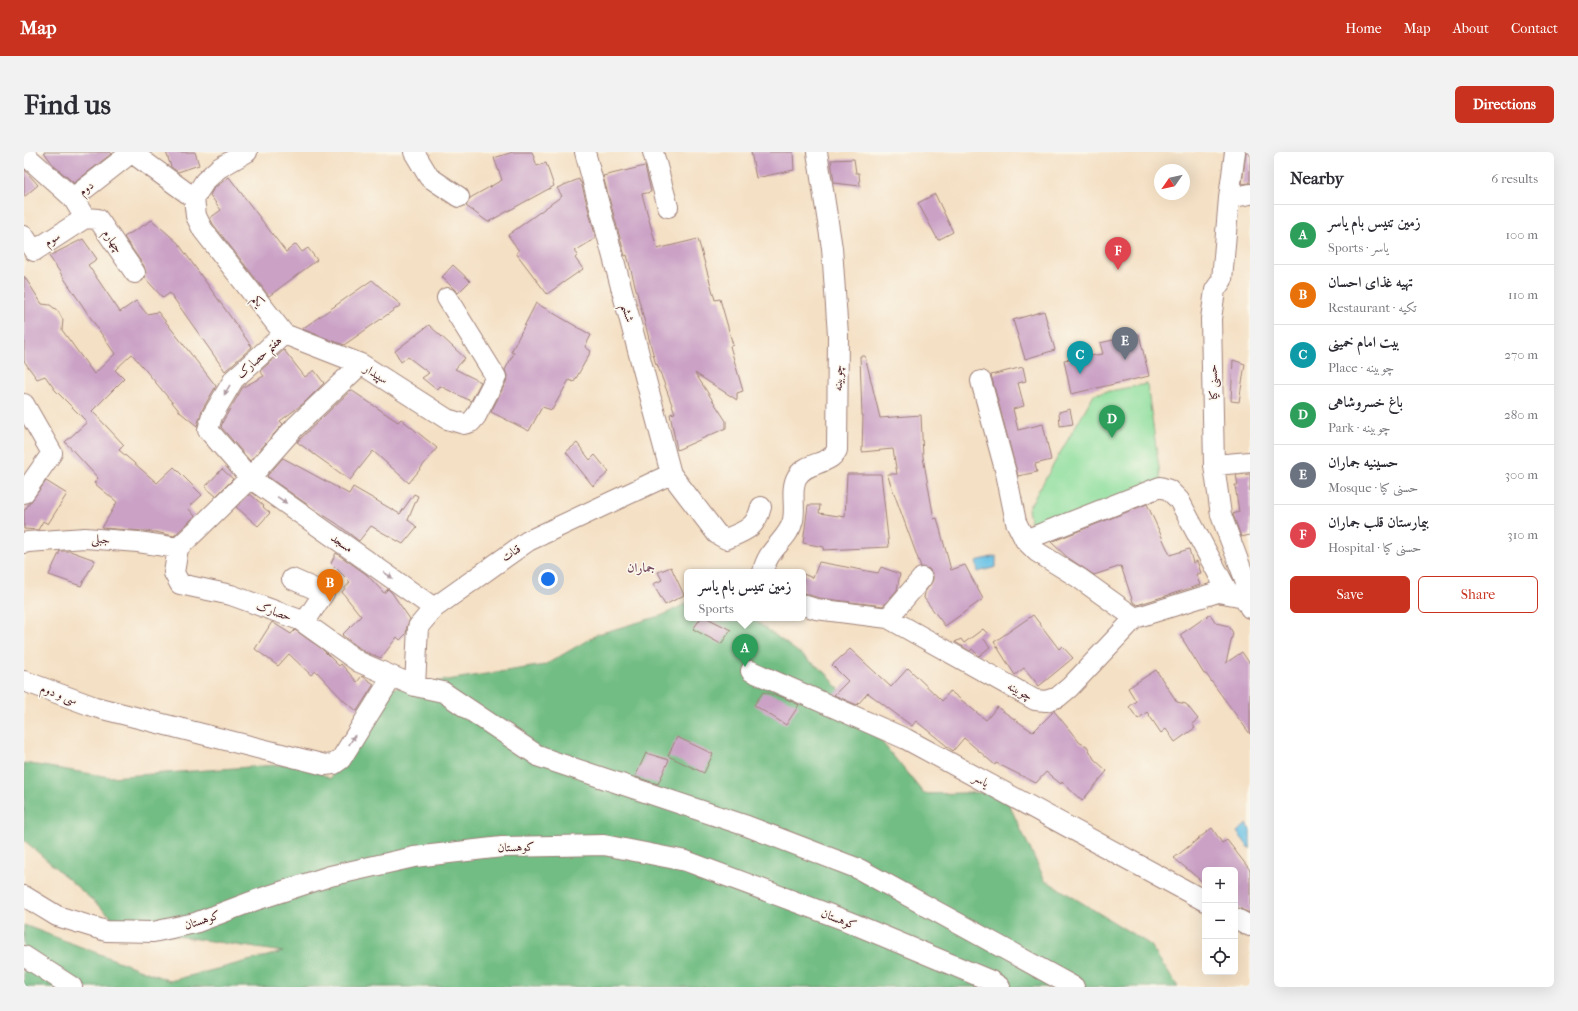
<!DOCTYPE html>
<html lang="en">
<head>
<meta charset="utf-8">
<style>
  :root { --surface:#fff; --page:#f2f2f3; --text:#2b2b33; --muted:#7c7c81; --line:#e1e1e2; --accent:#c8321e }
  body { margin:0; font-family:"IM FELL French Canon",Amiri,serif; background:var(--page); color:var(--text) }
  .controls { position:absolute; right:12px; bottom:12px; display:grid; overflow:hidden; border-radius:6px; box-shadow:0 4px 16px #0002 }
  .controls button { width:36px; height:36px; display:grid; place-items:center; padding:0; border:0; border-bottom:1px solid var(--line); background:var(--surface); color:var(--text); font:20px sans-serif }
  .compass { position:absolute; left:1130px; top:12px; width:36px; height:36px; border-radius:50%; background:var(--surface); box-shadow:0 4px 16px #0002; rotate:236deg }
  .you { position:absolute; left:524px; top:427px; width:14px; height:14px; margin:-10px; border:3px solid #fff; border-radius:50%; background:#1a73e8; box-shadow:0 0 0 6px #1a73e833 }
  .badge { display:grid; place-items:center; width:26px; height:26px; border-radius:50%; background:var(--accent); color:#fff; font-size:13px; font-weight:700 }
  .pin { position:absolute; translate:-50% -33px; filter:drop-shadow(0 1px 2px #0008) }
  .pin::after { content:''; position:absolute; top:21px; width:14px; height:12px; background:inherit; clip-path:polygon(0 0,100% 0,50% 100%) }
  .popup { position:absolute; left:660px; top:417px; width:122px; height:52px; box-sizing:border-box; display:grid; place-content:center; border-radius:6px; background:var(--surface); filter:drop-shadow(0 1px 3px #0005); font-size:13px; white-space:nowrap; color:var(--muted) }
  .popup b { font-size:15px; color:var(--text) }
  .popup::after { content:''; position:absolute; left:50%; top:100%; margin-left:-8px; border:8px solid transparent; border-top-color:var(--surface) }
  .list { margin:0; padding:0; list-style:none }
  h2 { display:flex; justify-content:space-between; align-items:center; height:52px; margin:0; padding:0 16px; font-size:17px }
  h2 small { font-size:13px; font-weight:400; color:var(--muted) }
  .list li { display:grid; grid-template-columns:26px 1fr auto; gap:12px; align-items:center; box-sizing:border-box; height:60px; padding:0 16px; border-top:1px solid var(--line) }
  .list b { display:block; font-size:15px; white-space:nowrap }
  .list p { margin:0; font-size:13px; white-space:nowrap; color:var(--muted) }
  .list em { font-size:13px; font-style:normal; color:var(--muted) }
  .actions { display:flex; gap:8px; padding:12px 16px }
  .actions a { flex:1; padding:9px 0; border:1px solid var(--accent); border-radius:6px; text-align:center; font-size:14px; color:var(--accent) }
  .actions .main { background:var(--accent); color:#fff }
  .icon { flex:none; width:22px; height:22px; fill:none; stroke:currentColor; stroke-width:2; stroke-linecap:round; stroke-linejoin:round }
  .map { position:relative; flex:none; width:1226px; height:835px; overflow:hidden; border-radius:6px }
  header { display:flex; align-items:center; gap:24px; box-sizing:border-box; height:56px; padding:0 20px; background:var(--accent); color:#fff }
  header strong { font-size:19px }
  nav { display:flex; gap:22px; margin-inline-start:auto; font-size:14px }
  .intro { display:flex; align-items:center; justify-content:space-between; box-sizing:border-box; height:96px; padding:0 24px }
  h1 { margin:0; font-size:28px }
  .button { padding:10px 18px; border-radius:6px; background:var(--accent); color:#fff; font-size:14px; font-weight:700 }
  main { display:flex; gap:24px; padding:0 24px }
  aside { flex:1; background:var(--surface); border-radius:6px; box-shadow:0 4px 16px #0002 }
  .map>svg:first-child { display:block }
  .green { fill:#8ede9d; stroke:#6c7e64 }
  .forest { fill:#72bd84; stroke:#5e6e58 }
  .water { fill:#68c1e5; stroke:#597088 }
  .building { fill:#cba2c6 }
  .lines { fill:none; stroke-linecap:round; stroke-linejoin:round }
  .minor-casing { stroke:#9f8078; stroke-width:22 }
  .minor { stroke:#fff; stroke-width:20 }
  .oneway { fill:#ae9aa0 }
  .labels { text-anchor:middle; stroke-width:3; stroke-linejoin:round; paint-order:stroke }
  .street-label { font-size:12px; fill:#4a1f2b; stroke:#fbf7ec }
  .neighbourhood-label { font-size:13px; font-weight:bold; fill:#774d61; stroke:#fbf7ec }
</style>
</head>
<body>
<header>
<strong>Map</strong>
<nav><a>Home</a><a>Map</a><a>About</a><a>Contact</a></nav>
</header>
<div class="intro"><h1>Find us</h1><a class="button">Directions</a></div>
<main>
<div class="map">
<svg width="1226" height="835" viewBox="0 0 1226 835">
  <rect width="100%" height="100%" fill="#fbf7ec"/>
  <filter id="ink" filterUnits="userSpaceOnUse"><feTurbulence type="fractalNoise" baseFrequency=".025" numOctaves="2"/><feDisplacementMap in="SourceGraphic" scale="8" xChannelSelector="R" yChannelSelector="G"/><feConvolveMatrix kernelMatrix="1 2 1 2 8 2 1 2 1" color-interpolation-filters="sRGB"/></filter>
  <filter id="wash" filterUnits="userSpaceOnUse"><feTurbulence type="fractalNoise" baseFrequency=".012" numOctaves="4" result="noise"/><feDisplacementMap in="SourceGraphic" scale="16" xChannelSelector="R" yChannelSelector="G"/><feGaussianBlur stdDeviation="0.9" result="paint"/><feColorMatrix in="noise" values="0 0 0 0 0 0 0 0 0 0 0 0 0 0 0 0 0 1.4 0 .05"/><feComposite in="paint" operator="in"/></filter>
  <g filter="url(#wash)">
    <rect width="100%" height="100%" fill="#f4e0c4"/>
    <!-- green -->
    <path class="green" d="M 1123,232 L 1137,330 L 1008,379 L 1004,357 L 1070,242 Z"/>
    <!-- forest -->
    <path class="forest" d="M 663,451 L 663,466 L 728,466 L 802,521 L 900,642 L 979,640 L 1021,728 L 1125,792 L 1154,835 L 0,835 L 0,773 L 146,829 L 259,800 L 100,776 L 0,688 L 0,611 L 86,625 L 280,611 L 306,627 L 364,537 L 521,513 L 574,482 L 639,463 Z"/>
    <!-- water -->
    <path class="water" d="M 972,404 L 972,415 L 954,420 L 952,409 Z
      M 1223,672 L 1226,678 L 1226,697 L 1213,680 Z"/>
    <g id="blocks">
      <!-- building -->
      <path class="building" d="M 20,0 L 85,0 L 87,2 L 50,31 L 30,14 Z
        M 142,0 L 171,0 L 175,13 L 154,20 L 147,15 Z
        M 489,0 L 508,0 L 513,14 L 522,11 L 530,34 L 464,70 L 442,54 L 446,46 L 478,28 L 470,6 Z
        M 727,0 L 769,0 L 770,18 L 732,26 Z
        M 1222,0 L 1226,0 L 1226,31 L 1218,32 Z
        M 830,7 L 832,21 L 835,21 L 836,34 L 810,31 L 807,8 Z
        M 621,14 L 627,40 L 618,42 L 633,97 L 674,87 L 691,148 L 696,147 L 709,193 L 706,194 L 719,239 L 713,241 L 713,248 L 671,221 L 702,269 L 702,276 L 653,298 L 646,262 L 651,261 L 633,212 L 632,213 L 603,103 L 601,104 L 579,24 Z
        M 0,17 L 14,33 L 0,45 Z
        M 205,25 L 262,100 L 272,92 L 278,100 L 284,96 L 293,108 L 245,144 L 189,72 L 186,66 L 197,58 L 186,43 L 190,36 Z
        M 555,27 L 556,30 L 557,30 L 572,86 L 551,99 L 554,103 L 551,106 L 559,117 L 523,142 L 492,101 L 495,99 L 484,83 L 538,44 L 533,36 Z
        M 911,42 L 929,80 L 914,88 L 894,51 Z
        M 128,68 L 154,91 L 228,195 L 201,219 L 146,141 L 139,146 L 121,126 L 122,121 L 120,114 L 100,85 Z
        M 59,87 L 73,107 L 64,113 L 96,160 L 112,149 L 123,162 L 134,160 L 192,234 L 178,258 L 173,274 L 157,261 L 108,202 L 91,218 L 100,227 L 68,259 L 100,293 L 95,298 L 133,331 L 150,315 L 178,343 L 164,356 L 171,364 L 150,384 L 132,380 L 78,376 L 93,350 L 70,331 L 74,326 L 41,290 L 63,270 L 31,238 L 21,224 L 13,227 L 0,209 L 0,124 L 18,152 L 26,153 L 34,159 L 39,168 L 38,178 L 70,222 L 91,202 L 25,104 Z
        M 429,113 L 446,129 L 434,141 L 418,125 Z
        M 348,128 L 377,153 L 320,193 L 278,177 Z
        M 512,151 L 567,183 L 561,195 L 567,199 L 550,230 L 545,228 L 528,258 L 518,255 L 505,279 L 467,260 L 482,230 L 483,224 L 481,218 L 490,201 L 487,200 Z
        M 1020,159 L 1031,198 L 1001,207 L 989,168 Z
        M 405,173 L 441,206 L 431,217 L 457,230 L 447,249 L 416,234 L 413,238 L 398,226 L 405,221 L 384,205 L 377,210 L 371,199 Z
        M 1115,182 L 1125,224 L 1047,242 L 1040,208 L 1079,202 L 1076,191 Z
        M 260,198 L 281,225 L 290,218 L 300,231 L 280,251 L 256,269 L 259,272 L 226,309 L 197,275 L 199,269 L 219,235 L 240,224 L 236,219 Z
        M 836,204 L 841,204 L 856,266 L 897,263 L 899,305 L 910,367 L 913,366 L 927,418 L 941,413 L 959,447 L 921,474 L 900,446 L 901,440 L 909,428 L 909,423 L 905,417 L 897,415 L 863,322 L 873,322 L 869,297 L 838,300 L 839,263 L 838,263 Z
        M 1209,208 L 1221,212 L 1215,250 L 1207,249 Z
        M 999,215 L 1002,229 L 994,231 L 1000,254 L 989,257 L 994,278 L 1019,272 L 1027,308 L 1011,312 L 1013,320 L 994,324 L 967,223 Z
        M 327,238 L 374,270 L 377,267 L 413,296 L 385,331 L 349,299 L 326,328 L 273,290 Z
        M 1046,257 L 1049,272 L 1036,274 L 1035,260 Z
        M 553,291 L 566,308 L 571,303 L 585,320 L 569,334 L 542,300 Z
        M 259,306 L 325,342 L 329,335 L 376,362 L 390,342 L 394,344 L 384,368 L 393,375 L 379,392 L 347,374 L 335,389 L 312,371 L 291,358 L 243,324 Z
        M 198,317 L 209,327 L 192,344 L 181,335 Z
        M 823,322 L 857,322 L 865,395 L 799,398 L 800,395 L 779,391 L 784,353 L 796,353 L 795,361 L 821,365 Z
        M 1226,322 L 1226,383 L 1217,385 L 1209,362 L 1215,360 L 1211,333 L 1214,333 L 1212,323 Z
        M 22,329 L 43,342 L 24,372 L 19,369 L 14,378 L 0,377 L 0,359 Z
        M 226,342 L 240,354 L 239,355 L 246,361 L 234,374 L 212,355 Z
        M 1123,352 L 1146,403 L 1165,397 L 1169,411 L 1173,409 L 1177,421 L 1172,422 L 1176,433 L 1113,453 L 1109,450 L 1097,414 L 1070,423 L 1043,405 L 1027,390 Z
        M 36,399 L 46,399 L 71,408 L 57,434 L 25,423 Z
        M 312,401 L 342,422 L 360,441 L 364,437 L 368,441 L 386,467 L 383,474 L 382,482 L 376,488 L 373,485 L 357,506 L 341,500 L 318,483 L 337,464 L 318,440 L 326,430 L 307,411 Z
        M 795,410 L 854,421 L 857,415 L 876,422 L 873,438 L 859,454 L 795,446 L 779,441 L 779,422 L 789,426 Z
        M 647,415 L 660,443 L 641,453 L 629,432 L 638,428 L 634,420 Z
        M 1186,462 L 1192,471 L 1205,474 L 1209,481 L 1202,511 L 1218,500 L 1226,512 L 1226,582 L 1182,522 L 1180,522 L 1156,483 Z
        M 1009,463 L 1035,497 L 1038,494 L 1049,506 L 1015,534 L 1000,516 L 991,523 L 970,490 Z
        M 677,466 L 683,466 L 707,478 L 697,492 L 669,477 Z
        M 248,470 L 267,482 L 271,478 L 298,497 L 315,514 L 317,512 L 333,530 L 338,524 L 350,532 L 333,559 L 320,549 L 292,519 L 287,523 L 265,502 L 254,514 L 231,497 Z
        M 959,477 L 963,481 L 959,486 L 966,495 L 955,504 L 948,497 L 946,499 L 931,490 L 937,487 L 940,491 Z
        M 826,497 L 867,535 L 884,516 L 918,549 L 926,539 L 962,568 L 973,555 L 1009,580 L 1030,559 L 1056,591 L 1063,594 L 1070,607 L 1083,619 L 1058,649 L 1038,630 L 1037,632 L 1022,620 L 1012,631 L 972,611 L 971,613 L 940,586 L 929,599 L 892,569 L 888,574 L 844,541 L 833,553 L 810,543 L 824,529 L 808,513 Z
        M 1132,518 L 1153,550 L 1162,552 L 1174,567 L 1168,572 L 1171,576 L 1151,590 L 1142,577 L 1137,581 L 1123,560 L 1114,567 L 1105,555 L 1112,549 L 1104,536 Z
        M 739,540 L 758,545 L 775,553 L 762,573 L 730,553 Z
        M 653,585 L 689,602 L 680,621 L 644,604 Z
        M 622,601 L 645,608 L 634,632 L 611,625 Z
        M 1188,676 L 1198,691 L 1203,688 L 1226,718 L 1226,761 L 1211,755 L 1211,718 L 1181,718 L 1181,732 L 1150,706 Z"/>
    </g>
  </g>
  <g filter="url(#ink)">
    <use href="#blocks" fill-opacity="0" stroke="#9f8078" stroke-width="1"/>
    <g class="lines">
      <!-- minor casing -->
      <g class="minor-casing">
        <path id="minor" d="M 107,0 L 170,46
          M 223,0 L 195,16 L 181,29 L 170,46 L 172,64 L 179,78 L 260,182 L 337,212 L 423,267 L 440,272 L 447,270 L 452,264 L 472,225 L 423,146
          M 390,0 L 405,25 L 435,45
          M 561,0 L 647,322 L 693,382 L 702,387 C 721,379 732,376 737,355
          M 629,0 L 644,55
          M 1211,0 L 1205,46 L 1198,128 L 1191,138 L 1187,167 L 1190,313 L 1197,363 L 1222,430 L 1220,445 L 1226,456
          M 0,2 L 49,46 L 108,0
          M 49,46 L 61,66 L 74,67 L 111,121
          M 1205,46 L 1226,42
          M 0,84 L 10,99 L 61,66
          M 260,182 L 210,227 L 188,264 L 184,278 L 226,326 L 410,456
          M 957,229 L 982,321 L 992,370 L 1001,388 L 1013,400 L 1055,426 L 1111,466 L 1194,440 L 1220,445
          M 0,252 L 28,301 L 0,341
          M 1190,313 L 1226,310
          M 1001,388 L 1136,335 L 1145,338 L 1155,348 L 1205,442
          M 0,391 L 4,390 L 61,386 L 114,390 L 154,396
          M 154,396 L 150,421 L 156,432 L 207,443 L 276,468 L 335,510 L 391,534 L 419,540 L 516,605 L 723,674 L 835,717 L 1050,835
          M 154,396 L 172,379 L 226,326 L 271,275 L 337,212
          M 739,420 C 743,396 765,388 769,368 C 772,354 766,337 773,325 C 782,309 805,314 813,298 L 814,183 L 808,96 L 793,0
          M 268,427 L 300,441 L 280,471
          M 779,453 L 792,457 L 864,466 L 1011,548 L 1022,549 L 1034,545 L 1046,535 L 1111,466
          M 864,466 L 898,426
          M 727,519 L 882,587 L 1181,749
          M 0,529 L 71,555 L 301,613 L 310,612 L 317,607 L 368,525
          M 391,534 L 394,475 L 410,456 L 504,389 L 647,322
          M 0,744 L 33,764 L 82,779 L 129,780 L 171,771 L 232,748 L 306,724 L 390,705 L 478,695 L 580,693 L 662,709 L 823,769 L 967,829 L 976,835
          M 1211,766 L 1226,774
          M 0,804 L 48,835"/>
      </g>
      <!-- minor -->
      <use href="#minor" class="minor"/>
    </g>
    <!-- one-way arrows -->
    <defs><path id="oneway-solid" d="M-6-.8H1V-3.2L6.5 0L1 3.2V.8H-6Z"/></defs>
    <g class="oneway">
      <use href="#oneway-solid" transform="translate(203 238) rotate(120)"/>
      <use href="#oneway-solid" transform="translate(258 348) rotate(35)"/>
      <use href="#oneway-solid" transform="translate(364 423) rotate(35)"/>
      <use href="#oneway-solid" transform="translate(328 588) rotate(-58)"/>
    </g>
  </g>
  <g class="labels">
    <!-- street labels -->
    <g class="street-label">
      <text transform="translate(62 36) rotate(-37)" y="4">دوم</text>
      <text transform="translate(28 87) rotate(-32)" y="4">سوم</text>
      <text transform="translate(89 89) rotate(56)" y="4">چهارم</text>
      <text transform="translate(234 149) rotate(52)" y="4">یکم</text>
      <text transform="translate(604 161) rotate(75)" y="4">ششم</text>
      <text transform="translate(235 205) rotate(-42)" y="4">هفتم حصارک</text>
      <text transform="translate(352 222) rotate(32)" y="4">سپیدار</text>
      <text transform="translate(814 226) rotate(-89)" y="4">چوبینه</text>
      <text transform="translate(1189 230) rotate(-91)" y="4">حسنی کیا</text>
      <text transform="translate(77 387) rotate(6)" y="4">جبلی</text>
      <text transform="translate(318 391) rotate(35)" y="4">مسجد</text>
      <text transform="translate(487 401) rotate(-35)" y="4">قنات</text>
      <text transform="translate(250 459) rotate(20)" y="4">حصارک</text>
      <text transform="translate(996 539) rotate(28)" y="4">چوبینه</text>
      <text transform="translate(35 542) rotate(20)" y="4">سی و دوم</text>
      <text transform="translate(957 628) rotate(28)" y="4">یاسر</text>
      <text transform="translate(492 695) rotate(-2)" y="4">کوهستان</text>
      <text transform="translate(815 767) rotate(21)" y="4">کوهستان</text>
      <text transform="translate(178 768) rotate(-18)" y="4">کوهستان</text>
    </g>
    <!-- neighbourhood labels -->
    <g class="neighbourhood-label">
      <text x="617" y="420">جماران</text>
    </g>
  </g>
</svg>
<div class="controls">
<button>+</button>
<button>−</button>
<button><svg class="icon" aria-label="locate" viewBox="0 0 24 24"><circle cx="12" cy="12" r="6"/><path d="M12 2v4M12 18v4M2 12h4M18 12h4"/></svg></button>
</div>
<svg class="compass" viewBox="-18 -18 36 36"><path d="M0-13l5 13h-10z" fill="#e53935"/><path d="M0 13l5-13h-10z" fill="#7c7c81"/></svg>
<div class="you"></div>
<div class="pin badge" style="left:721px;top:515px;background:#2e9e5b">A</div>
<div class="popup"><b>زمین تنیس بام یاسر</b>Sports</div>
<div class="pin badge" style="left:306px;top:450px;background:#e8710a">B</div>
<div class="pin badge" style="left:1056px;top:222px;background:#0f9aa8">C</div>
<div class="pin badge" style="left:1088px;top:286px;background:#2e9e5b">D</div>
<div class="pin badge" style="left:1101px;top:208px;background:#6b7280">E</div>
<div class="pin badge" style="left:1094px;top:118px;background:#e0444e">F</div>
</div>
<aside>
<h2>Nearby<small>6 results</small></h2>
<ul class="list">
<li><span class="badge" style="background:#2e9e5b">A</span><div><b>زمین تنیس بام یاسر</b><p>Sports · یاسر</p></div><em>100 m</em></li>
<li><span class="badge" style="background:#e8710a">B</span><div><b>تهیه غذای احسان</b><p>Restaurant · تکیه</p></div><em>110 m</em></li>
<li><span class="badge" style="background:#0f9aa8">C</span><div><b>بیت امام خمینی</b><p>Place · چوبینه</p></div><em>270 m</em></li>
<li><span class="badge" style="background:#2e9e5b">D</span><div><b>باغ خسروشاهی</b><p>Park · چوبینه</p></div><em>280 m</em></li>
<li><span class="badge" style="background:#6b7280">E</span><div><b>حسینیه جماران</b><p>Mosque · حسنی کیا</p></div><em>300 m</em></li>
<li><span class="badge" style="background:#e0444e">F</span><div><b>بیمارستان قلب جماران</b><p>Hospital · حسنی کیا</p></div><em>310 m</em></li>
</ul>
<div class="actions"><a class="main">Save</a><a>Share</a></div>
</aside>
</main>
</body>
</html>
